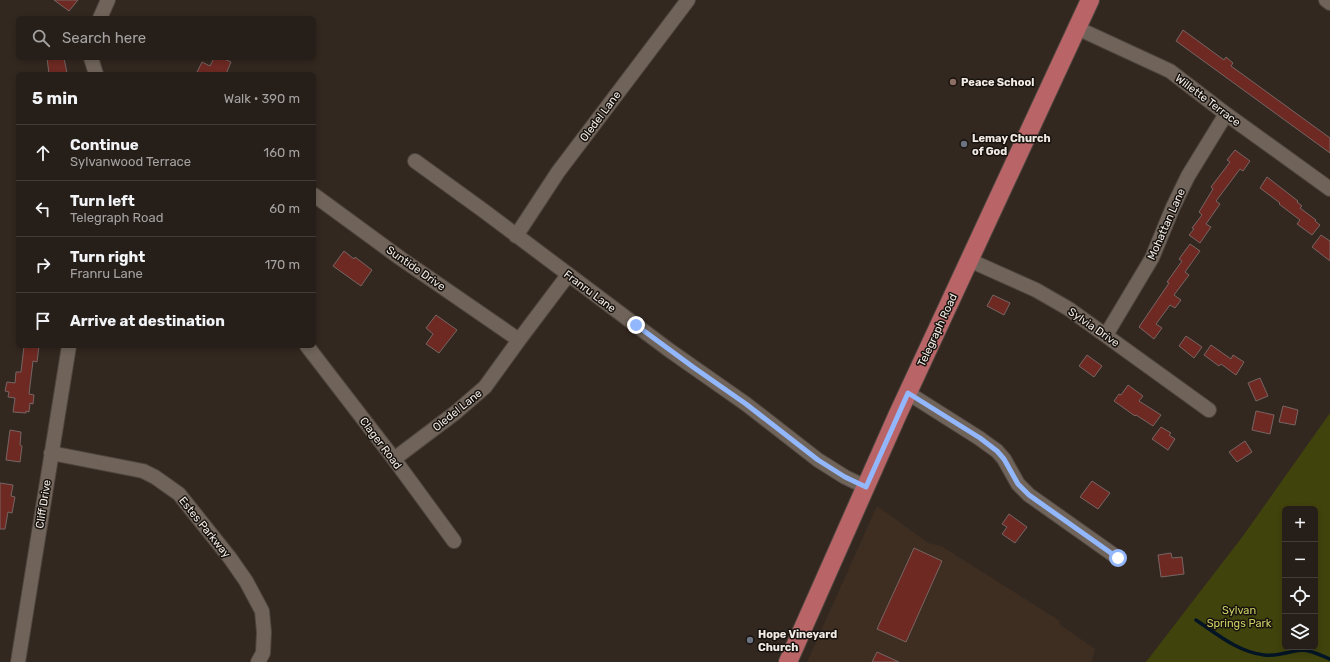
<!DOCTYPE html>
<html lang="en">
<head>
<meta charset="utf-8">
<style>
  :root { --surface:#261e18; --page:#322b25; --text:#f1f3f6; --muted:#a4a2a2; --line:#423c37 }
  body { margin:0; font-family:Rubik,sans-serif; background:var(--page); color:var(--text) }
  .controls { position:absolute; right:12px; bottom:12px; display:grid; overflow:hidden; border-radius:6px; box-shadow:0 2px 6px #0003 }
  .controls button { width:36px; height:36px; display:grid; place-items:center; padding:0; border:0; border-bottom:1px solid var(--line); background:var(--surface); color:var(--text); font:20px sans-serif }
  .stop { position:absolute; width:12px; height:12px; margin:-9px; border:3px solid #92b7fd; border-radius:50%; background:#fff }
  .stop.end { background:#92b7fd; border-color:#fff; box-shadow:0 1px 4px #0008 }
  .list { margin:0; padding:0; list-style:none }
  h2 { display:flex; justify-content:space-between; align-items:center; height:52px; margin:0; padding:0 16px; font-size:17px }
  h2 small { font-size:13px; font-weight:400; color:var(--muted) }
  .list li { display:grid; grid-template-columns:26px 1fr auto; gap:12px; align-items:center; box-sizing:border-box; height:56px; padding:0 16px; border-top:1px solid var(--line) }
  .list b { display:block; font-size:15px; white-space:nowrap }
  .list p { margin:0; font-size:13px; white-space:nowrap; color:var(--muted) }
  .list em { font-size:13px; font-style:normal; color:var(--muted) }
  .icon { flex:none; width:22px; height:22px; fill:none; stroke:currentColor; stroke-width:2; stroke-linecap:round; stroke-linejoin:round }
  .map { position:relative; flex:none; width:1330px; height:662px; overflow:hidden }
  .search { position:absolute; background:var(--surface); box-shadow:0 2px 6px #0003; left:16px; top:16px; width:300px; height:44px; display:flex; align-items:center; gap:10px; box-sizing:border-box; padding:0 14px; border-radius:6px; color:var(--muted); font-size:15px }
  .panel { position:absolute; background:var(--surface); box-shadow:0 2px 6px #0003; left:16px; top:72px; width:300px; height:276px; border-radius:6px }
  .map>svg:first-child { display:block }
  .built { fill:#3e2e21 }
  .park { fill:#41430d; fill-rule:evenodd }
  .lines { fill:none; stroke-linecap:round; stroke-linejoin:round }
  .stream { stroke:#031525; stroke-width:3.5 }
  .building { fill:#6f2923; stroke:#766563 }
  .minor-casing { stroke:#4e453e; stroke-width:16 }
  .major-casing { stroke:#4e453e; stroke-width:20 }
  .minor { stroke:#70645a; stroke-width:14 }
  .major { stroke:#b96568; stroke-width:18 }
  .route { stroke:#92b7fd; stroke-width:5 }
  .education-dot { fill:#8d6e63; stroke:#17120e; stroke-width:1.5 }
  .worship-dot { fill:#6b7280; stroke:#17120e; stroke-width:1.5 }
  .labels { text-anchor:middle; stroke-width:3; stroke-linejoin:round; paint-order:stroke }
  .poi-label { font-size:11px; font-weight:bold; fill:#f2ebe5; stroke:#17120e; text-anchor:start }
  .street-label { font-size:11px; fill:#f2ebe5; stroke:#17120e }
  .park-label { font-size:11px; fill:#cacf63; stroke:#17120e }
</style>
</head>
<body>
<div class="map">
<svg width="1330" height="662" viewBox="0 0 1330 662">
  <rect width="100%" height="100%" fill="#332820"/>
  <!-- built -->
  <path class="built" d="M 877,506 L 928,543 L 941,546 L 1060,621 L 1059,624 L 1095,649 L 1092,661 L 1094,662 L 807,662 Z"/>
  <!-- park -->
  <path class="park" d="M 1330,413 L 1330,662 L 1146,662 L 1243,536 ZM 1285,509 L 1315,509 L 1315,647 L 1285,647 Z"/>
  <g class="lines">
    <!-- stream -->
    <path class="stream" d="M 1196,620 C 1217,634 1238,652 1264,655 C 1277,657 1293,650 1304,650 C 1313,651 1322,656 1330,659"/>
  </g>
  <!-- building -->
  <path class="building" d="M 54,0 L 78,0 L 69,11 Z
    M 1183,30 L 1224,60 L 1226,57 L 1233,63 L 1231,66 L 1330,138 L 1330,153 L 1176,41 Z
    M 47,58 L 64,58 L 67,73 L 49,74 Z
    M 214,58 L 222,58 L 231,62 L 226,74 L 196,74 L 202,62 L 210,66 Z
    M 1235,150 L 1250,161 L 1243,171 L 1240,169 L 1216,201 L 1220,204 L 1206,224 L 1211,227 L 1200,243 L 1189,235 L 1194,229 L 1192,228 L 1202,215 L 1199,212 L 1213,189 L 1211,187 L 1230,162 L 1227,160 Z
    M 1267,177 L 1298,201 L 1297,202 L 1302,206 L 1300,208 L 1316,220 L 1315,221 L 1320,225 L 1312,235 L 1297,224 L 1300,220 L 1279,204 L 1280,203 L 1260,188 Z
    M 1321,235 L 1330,241 L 1330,261 L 1312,247 Z
    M 1190,244 L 1200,251 L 1185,272 L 1189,275 L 1174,295 L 1181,300 L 1175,308 L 1170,305 L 1156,324 L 1162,328 L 1154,339 L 1139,327 L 1169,283 L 1167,282 L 1182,261 L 1179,259 Z
    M 344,251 L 354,259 L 355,257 L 372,270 L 361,286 L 333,266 Z
    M 993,295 L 1010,303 L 1004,315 L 987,306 Z
    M 436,315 L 457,330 L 439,353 L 426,344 L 433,334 L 426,328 Z
    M 1186,336 L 1202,347 L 1194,358 L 1179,346 Z
    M 1211,345 L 1231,359 L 1233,355 L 1244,362 L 1236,375 L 1221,364 L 1219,366 L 1204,355 Z
    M 24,346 L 39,346 L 37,362 L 33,361 L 29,394 L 34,395 L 33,404 L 30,403 L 29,412 L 26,411 L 26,413 L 13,412 L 15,398 L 8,397 L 9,392 L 5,391 L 7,382 L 15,383 L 16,372 L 21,372 Z
    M 1087,355 L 1102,366 L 1094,377 L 1079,366 Z
    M 1260,378 L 1268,396 L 1256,401 L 1248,383 Z
    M 1128,385 L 1143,396 L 1139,401 L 1161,415 L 1153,426 L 1136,415 L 1135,416 L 1114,401 L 1119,394 L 1121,395 Z
    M 1283,406 L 1298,410 L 1295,425 L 1279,422 Z
    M 1256,411 L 1274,415 L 1270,434 L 1252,430 Z
    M 1161,427 L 1171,433 L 1169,435 L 1175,439 L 1168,450 L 1152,439 Z
    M 10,430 L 21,432 L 20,445 L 22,446 L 20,462 L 6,460 Z
    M 1245,441 L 1252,452 L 1237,462 L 1229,452 Z
    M 1092,481 L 1110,493 L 1098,509 L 1080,497 Z
    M 0,483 L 13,485 L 11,496 L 15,497 L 12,513 L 8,512 L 5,529 L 0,529 Z
    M 1009,514 L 1027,527 L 1015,543 L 1002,534 L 1007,527 L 1002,524 Z
    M 914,548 L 942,561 L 906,642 L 877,629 Z
    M 1171,553 L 1172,558 L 1182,557 L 1184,574 L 1161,577 L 1158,555 Z
    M 877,652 L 899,662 L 872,662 Z"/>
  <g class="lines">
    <!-- minor casing -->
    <g class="minor-casing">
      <path id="minor" d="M 1326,0 L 1330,3
        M 100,18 L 108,0
        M 1077,28 L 1170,71 L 1226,114 L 1330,189
        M 91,58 L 96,74
        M 415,161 L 484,211 L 669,350 L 746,404 L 818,460 L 845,477 L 866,487
        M 314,195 L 400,258 L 519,340
        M 516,236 L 558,172 L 688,0
        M 969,260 L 1036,290 L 1069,309 L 1209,410
        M 1106,335 L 1152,258 L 1173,207 L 1188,176 L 1226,114
        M 307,346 L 394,459 L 454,541
        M 908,393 L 979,438 L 997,451 L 1004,459 L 1018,484 L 1029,495 L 1118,558
        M 51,453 L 143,471 L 155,477 L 179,494 L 230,558 L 246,581 L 262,611 L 264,632 L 263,653 L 258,662
        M 394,459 L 455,413 L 485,387 L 519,340 L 568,275
        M 18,662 L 69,346"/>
    </g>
    <!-- major casing -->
    <g class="major-casing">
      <path id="major" d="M 788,662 L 897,416 L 1090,0"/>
    </g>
    <!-- minor -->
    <use href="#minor" class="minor"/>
    <!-- major -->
    <use href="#major" class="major"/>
  </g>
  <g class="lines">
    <!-- route -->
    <path class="route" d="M 636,325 L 693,367 L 746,404 L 818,460 L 845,477 L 866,487 L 908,393 L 980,438 L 997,451 L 1004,459 L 1018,484 L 1029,495 L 1118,558"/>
  </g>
  <!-- markers -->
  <circle class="education-dot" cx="953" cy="82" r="4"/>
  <g class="worship-dot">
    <circle cx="964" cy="144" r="4"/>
    <circle cx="750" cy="640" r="4"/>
  </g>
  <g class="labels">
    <!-- poi labels -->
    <g class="poi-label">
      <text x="961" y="86">Peace School</text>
      <text x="972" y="142">Lemay Church<tspan x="972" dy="13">of God</tspan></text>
      <text x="758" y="638">Hope Vineyard<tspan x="758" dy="13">Church</tspan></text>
    </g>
    <!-- street labels -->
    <g class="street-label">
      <text transform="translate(1208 100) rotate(37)" y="4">Willette Terrace</text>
      <text transform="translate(600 116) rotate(-53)" y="4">Oledel Lane</text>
      <text transform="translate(1166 224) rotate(-66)" y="4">Mohattan Lane</text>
      <text transform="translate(416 268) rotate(35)" y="4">Suntide Drive</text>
      <text transform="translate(590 291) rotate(37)" y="4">Franru Lane</text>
      <text transform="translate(1094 327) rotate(35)" y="4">Sylvia Drive</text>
      <text transform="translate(937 330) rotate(-65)" y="4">Telegraph Road</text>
      <text transform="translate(457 410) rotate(-39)" y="4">Oledel Lane</text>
      <text transform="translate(381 443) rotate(53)" y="4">Clager Road</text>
      <text transform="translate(43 504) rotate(-81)" y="4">Cliff Drive</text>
      <text transform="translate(205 527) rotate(51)" y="4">Estes Parkway</text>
    </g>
    <!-- park labels -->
    <g class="park-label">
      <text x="1239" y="614">Sylvan<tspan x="1239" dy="13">Springs Park</tspan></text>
    </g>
  </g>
</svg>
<div class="controls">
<button>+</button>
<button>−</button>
<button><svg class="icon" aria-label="locate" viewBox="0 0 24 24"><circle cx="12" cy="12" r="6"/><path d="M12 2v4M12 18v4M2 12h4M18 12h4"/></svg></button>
<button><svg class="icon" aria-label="layers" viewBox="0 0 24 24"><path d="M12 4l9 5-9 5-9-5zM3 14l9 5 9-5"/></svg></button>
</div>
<div class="stop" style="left:1118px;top:558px"></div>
<div class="stop end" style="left:636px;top:325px"></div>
<div class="search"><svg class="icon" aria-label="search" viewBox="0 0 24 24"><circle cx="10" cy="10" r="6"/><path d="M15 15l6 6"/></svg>Search here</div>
<section class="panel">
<h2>5 min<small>Walk · 390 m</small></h2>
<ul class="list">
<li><svg class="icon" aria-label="ahead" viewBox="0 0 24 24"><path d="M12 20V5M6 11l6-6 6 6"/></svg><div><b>Continue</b><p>Sylvanwood Terrace</p></div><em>160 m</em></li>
<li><svg class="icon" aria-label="left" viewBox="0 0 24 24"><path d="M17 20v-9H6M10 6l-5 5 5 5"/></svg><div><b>Turn left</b><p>Telegraph Road</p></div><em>60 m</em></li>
<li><svg class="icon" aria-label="right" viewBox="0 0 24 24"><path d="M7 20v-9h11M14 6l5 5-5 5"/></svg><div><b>Turn right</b><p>Franru Lane</p></div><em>170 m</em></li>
<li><svg class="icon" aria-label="arrive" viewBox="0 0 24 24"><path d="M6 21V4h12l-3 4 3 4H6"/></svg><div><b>Arrive at destination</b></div></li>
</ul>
</section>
</div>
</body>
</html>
